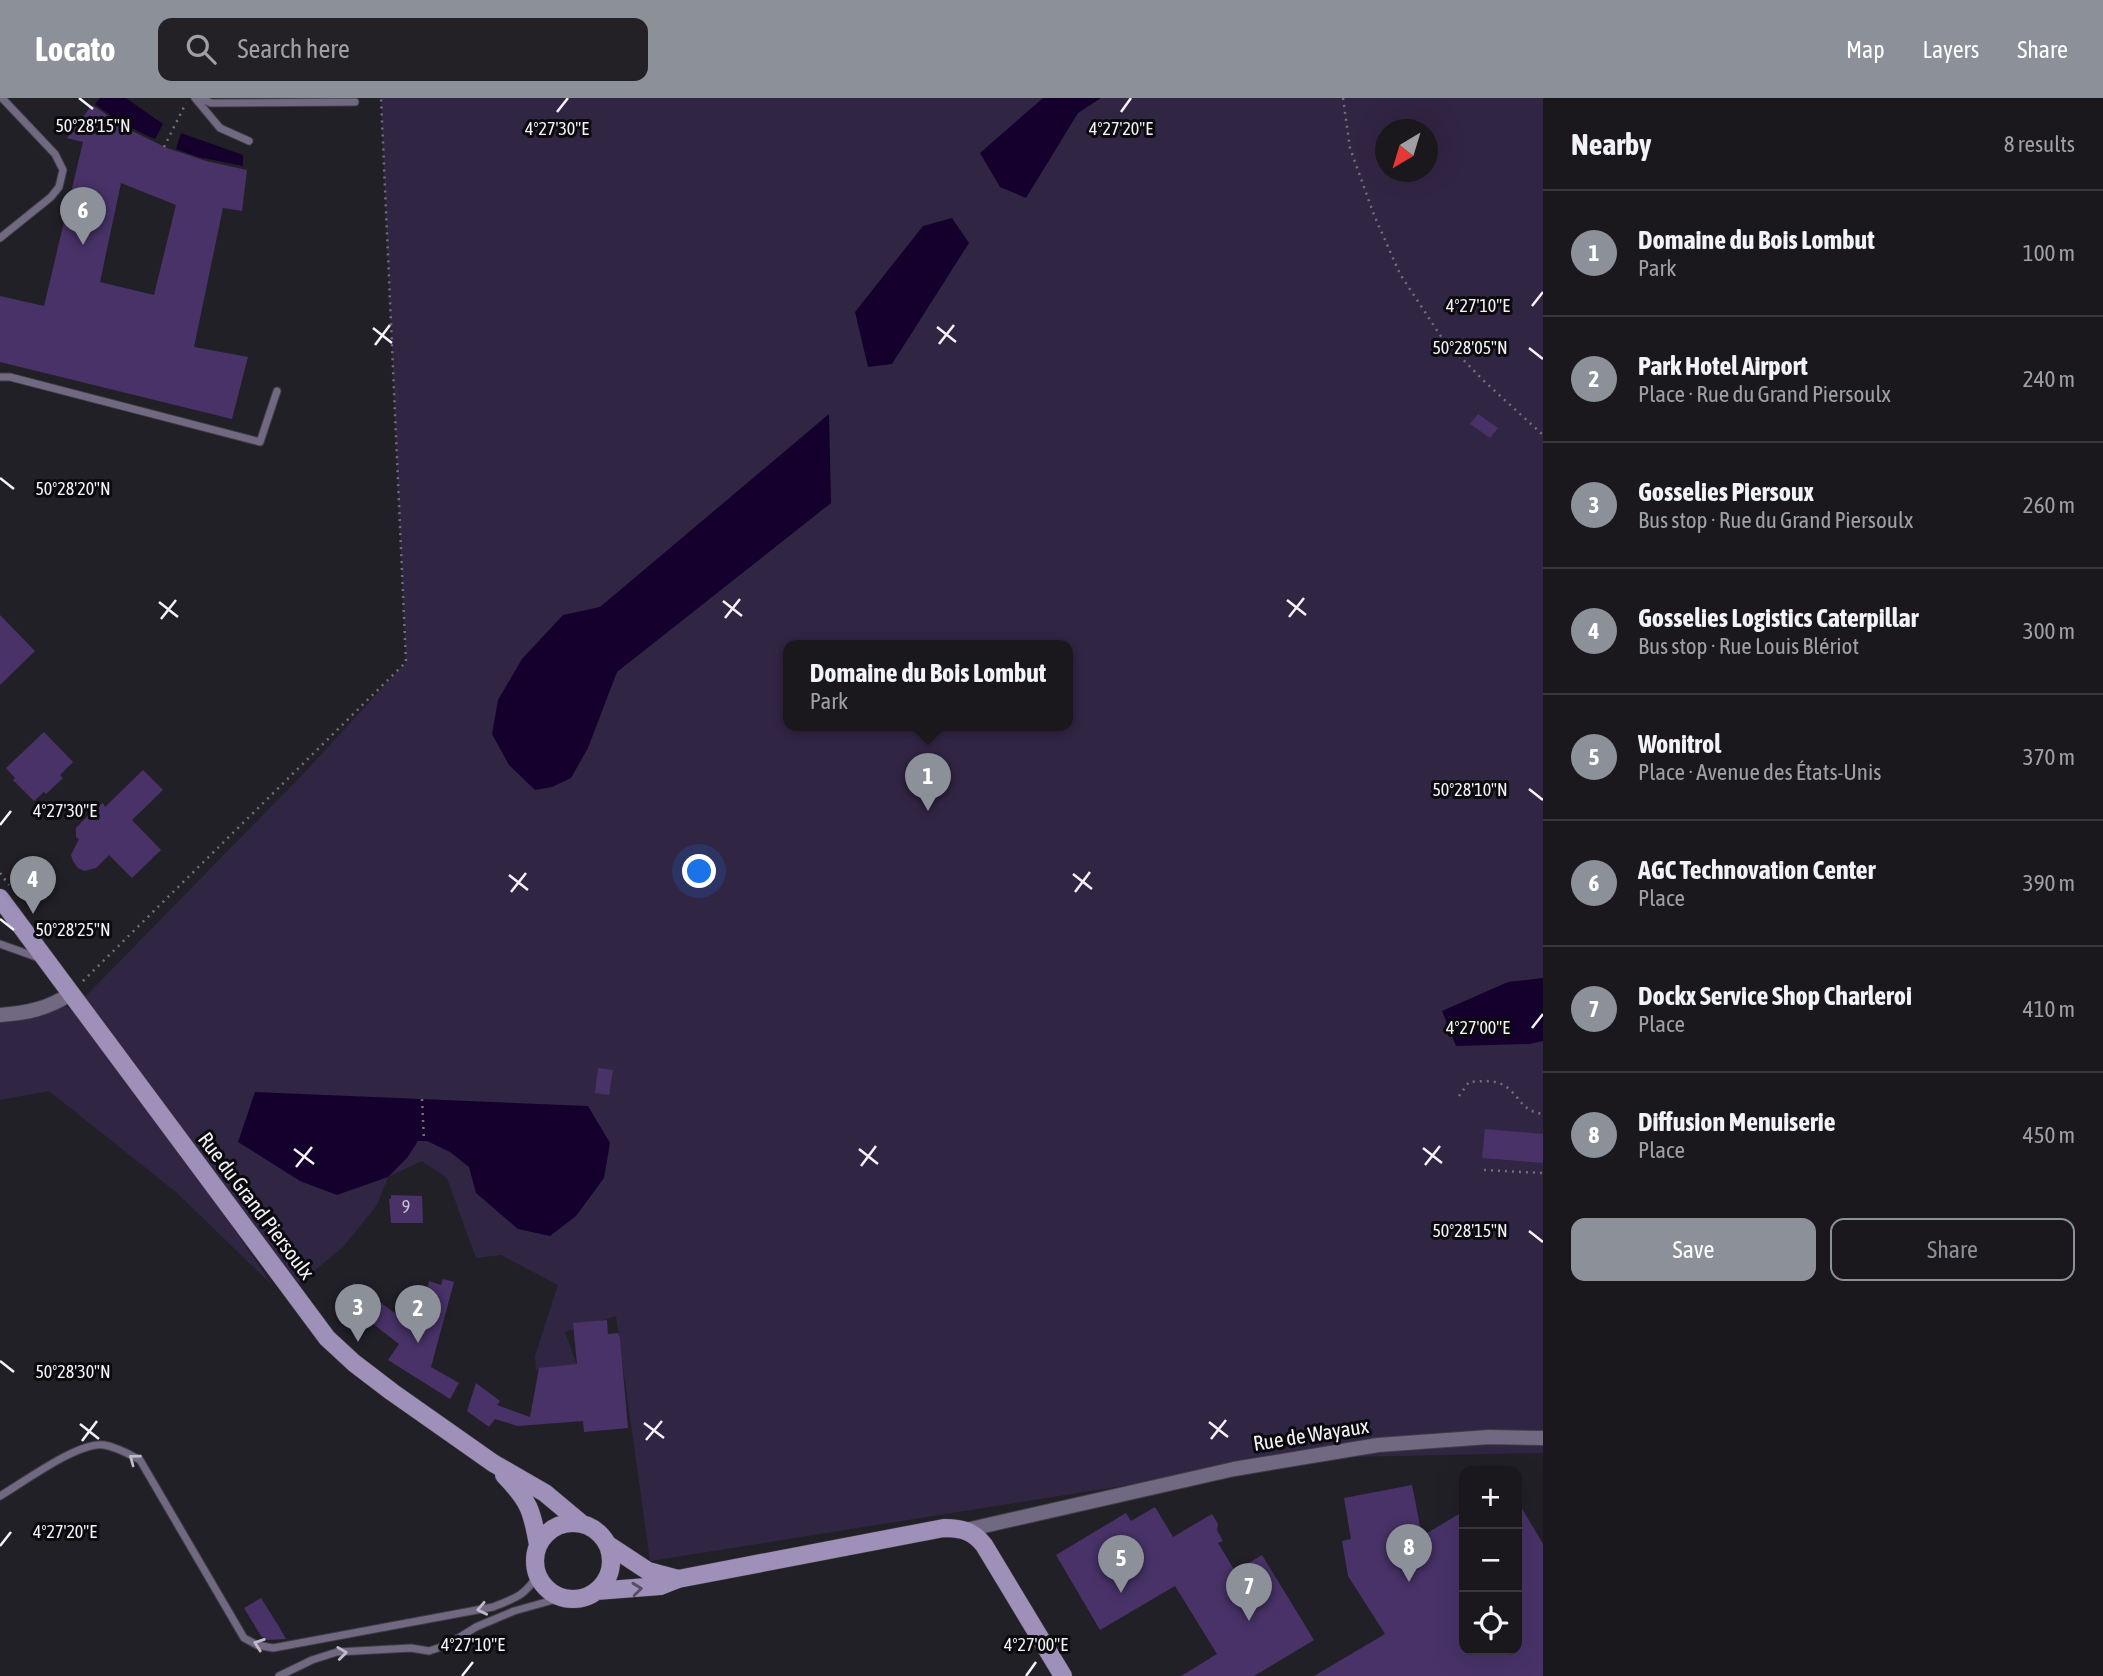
<!DOCTYPE html>
<html lang="en">
<head>
<meta charset="utf-8">
<style>
  :root { --surface:#1a181d; --page:#232126; --text:#f1f3f6; --muted:#9fa0a4; --line:#38373b; --accent:#8c9099 }
  body { margin:0; font-family:"Asap Condensed",sans-serif; background:var(--page); color:var(--text) }
  .controls { position:absolute; right:21px; bottom:21px; display:grid; overflow:hidden; border-radius:14px; box-shadow:0 7px 28px #0002 }
  .controls button { width:63px; height:63px; display:grid; place-items:center; padding:0; border:0; border-bottom:2px solid var(--line); background:var(--surface); color:var(--text); font:35px sans-serif }
  .compass { position:absolute; left:1375px; top:21px; width:63px; height:63px; border-radius:50%; background:var(--surface); box-shadow:0 7px 28px #0002; rotate:218deg }
  .you { position:absolute; left:700px; top:774px; width:24px; height:24px; margin:-18px; border:5px solid #fff; border-radius:50%; background:#1a73e8; box-shadow:0 0 0 10px #1a73e833 }
  .badge { display:grid; place-items:center; width:46px; height:46px; border-radius:50%; background:var(--accent); color:#fff; font-size:23px; font-weight:700 }
  .pin { position:absolute; translate:-50% -58px; filter:drop-shadow(0 2px 4px #0008) }
  .pin::after { content:''; position:absolute; top:37px; width:24px; height:21px; background:inherit; clip-path:polygon(0 0,100% 0,50% 100%) }
  .popup { position:absolute; left:783px; top:542px; width:290px; height:91px; box-sizing:border-box; display:grid; place-content:center; border-radius:14px; background:var(--surface); filter:drop-shadow(0 2px 5px #0005); font-size:23px; white-space:nowrap; color:var(--muted) }
  .popup b { font-size:26px; color:var(--text) }
  .popup::after { content:''; position:absolute; left:50%; top:100%; margin-left:-14px; border:14px solid transparent; border-top-color:var(--surface) }
  .list { margin:0; padding:0; list-style:none }
  h2 { display:flex; justify-content:space-between; align-items:center; height:91px; margin:0; padding:0 28px; font-size:30px }
  h2 small { font-size:23px; font-weight:400; color:var(--muted) }
  .list li { display:grid; grid-template-columns:46px 1fr auto; gap:21px; align-items:center; box-sizing:border-box; height:126px; padding:0 28px; border-top:2px solid var(--line) }
  .list b { display:block; font-size:26px; white-space:nowrap }
  .list p { margin:0; font-size:23px; white-space:nowrap; color:var(--muted) }
  .list em { font-size:23px; font-style:normal; color:var(--muted) }
  .actions { display:flex; gap:14px; padding:21px 28px }
  .actions a { flex:1; padding:16px 0; border:2px solid var(--accent); border-radius:14px; text-align:center; font-size:24px; color:var(--accent) }
  .actions .main { background:var(--accent); color:#fff }
  .icon { flex:none; width:38px; height:38px; fill:none; stroke:currentColor; stroke-width:2; stroke-linecap:round; stroke-linejoin:round }
  .map { position:relative; flex:none; width:1543px; height:1578px; overflow:hidden }
  header { display:flex; align-items:center; gap:42px; box-sizing:border-box; height:98px; padding:0 35px; background:var(--accent); color:#fff }
  header strong { font-size:33px }
  nav { display:flex; gap:38px; margin-inline-start:auto; font-size:24px }
  .search { width:490px; height:63px; background:var(--page); display:flex; align-items:center; gap:18px; box-sizing:border-box; padding:0 24px; border-radius:14px; color:var(--muted); font-size:26px }
  main { display:flex }
  aside { flex:1; background:var(--surface) }
  .map>svg:first-child { display:block }
  .green { fill:#312544; fill-rule:evenodd }
  .water { fill:#15002d }
  .building { fill:#483268; fill-rule:evenodd }
  .lines { fill:none; stroke-linecap:round; stroke-linejoin:round }
  .lane-casing { stroke:#403e44; stroke-width:9 }
  .street-casing { stroke:#403e44; stroke-width:16 }
  .secondary-casing { stroke:#403e44; stroke-width:19 }
  .path { stroke:#727077; stroke-width:2.5; stroke-dasharray:2 5; stroke-linecap:butt }
  .lane { stroke:#716882; stroke-width:7 }
  .street { stroke:#716882; stroke-width:14 }
  .secondary { stroke:#9e90b9; stroke-width:18 }
  .oneway { stroke:#c0bbc9 }
  .oneway2 { stroke:#544d63 }
  .ticks { fill:none; stroke:#f5f3f9; stroke-width:2.5 }
  .labels { text-anchor:middle; stroke-width:6; stroke-linejoin:round; paint-order:stroke }
  .number-label { font-size:18px; fill:#cac3d5 }
  .street-label { font-size:21px; fill:#f5f3f9; stroke:#0b0a0d }
  .ticks-label { font-size:18px; text-anchor:middle; fill:#f5f3f9; stroke:#0b0a0d; stroke-width:6; stroke-linejoin:round; paint-order:stroke }
</style>
</head>
<body>
<header>
<strong>Locato</strong>
<div class="search"><svg class="icon" aria-label="search" viewBox="0 0 24 24"><circle cx="10" cy="10" r="6"/><path d="M15 15l6 6"/></svg>Search here</div>
<nav><a>Map</a><a>Layers</a><a>Share</a></nav>
</header>
<main>
<div class="map">
<svg width="1543" height="1578" viewBox="0 0 1543 1578">
  <rect width="100%" height="100%" fill="#222027"/>
  <!-- green -->
  <path class="green" d="M 381,0 L 1543,0 L 1543,1355 L 1298,1360 L 650,1463 L 616,1218 L 565,1234 L 577,1267 L 536,1272 L 535,1258 L 558,1187 L 501,1157 L 476,1160 L 447,1080 L 422,1063 L 388,1079 L 377,1107 L 343,1149 L 291,1192 L 102,940 L 273,1188 L 176,1094 L 49,993 L 0,1002 L 0,911 L 56,906 L 82,913 L 78,906 L 306,673 L 406,564 ZM 1386,32 L 1428,32 L 1428,74 L 1386,74 ZM 788,547 L 1068,547 L 1068,627 L 788,627 Z"/>
  <!-- water -->
  <path class="water" d="M 100,0 L 126,0 L 163,26 L 155,41 C 133,32 114,21 95,6 Z
    M 1043,0 L 1101,0 L 1078,15 L 1026,100 L 1000,89 L 980,55 Z
    M 181,35 L 243,57 L 243,68 L 198,59 L 176,51 Z
    M 952,120 L 969,145 L 892,266 L 868,269 L 855,214 L 923,128 Z
    M 829,316 L 831,405 L 617,574 L 588,650 L 571,680 L 552,689 L 535,692 L 509,667 L 492,636 L 498,602 L 522,561 L 563,517 L 600,509 Z
    M 1543,880 L 1543,943 L 1529,946 L 1456,948 L 1442,913 L 1508,884 Z
    M 255,994 L 588,1008 L 610,1045 L 604,1080 L 576,1118 L 550,1138 L 518,1131 L 476,1095 L 469,1069 L 450,1054 L 427,1043 L 418,1043 L 407,1060 L 388,1079 L 337,1097 L 300,1083 L 238,1044 Z"/>
  <!-- building -->
  <path class="building" d="M 92,7 L 130,32 L 167,50 L 206,63 L 247,72 L 242,113 L 223,110 L 194,249 L 248,259 L 232,321 L 0,264 L 0,198 L 44,208 L 83,44 L 67,40 ZM 121,85 L 176,107 L 154,197 L 100,184 Z
    M 1478,316 L 1498,330 L 1490,340 L 1470,326 Z
    M 0,517 L 35,553 L 0,587 Z
    M 44,634 L 73,664 L 60,677 L 63,680 L 46,696 L 44,694 L 34,703 L 13,682 L 15,680 L 6,670 Z
    M 143,672 L 163,692 L 132,722 L 161,752 L 132,780 L 109,757 L 96,770 L 84,773 L 78,770 L 73,763 L 71,757 L 79,741 L 76,739 L 76,730 L 96,709 L 103,705 L 105,709 Z
    M 598,970 L 613,972 L 609,997 L 595,995 Z
    M 1485,1031 L 1543,1036 L 1543,1065 L 1482,1060 Z
    M 391,1097 L 422,1098 L 423,1125 L 391,1125 L 389,1101 L 391,1101 Z
    M 443,1181 L 454,1184 L 431,1269 L 459,1285 L 450,1301 L 388,1262 L 399,1246 L 372,1225 L 370,1227 L 356,1216 L 344,1206 L 346,1202 L 341,1198 L 354,1185 L 415,1230 L 417,1221 L 421,1222 L 429,1183 L 441,1187 Z
    M 607,1222 L 608,1236 L 618,1235 L 620,1240 L 628,1330 L 584,1334 L 583,1323 L 518,1328 L 495,1321 L 489,1329 L 467,1313 L 476,1285 L 500,1303 L 497,1307 L 530,1319 L 539,1270 L 577,1266 L 573,1225 Z
    M 1412,1387 L 1422,1438 L 1464,1413 L 1464,1552 L 1517,1552 L 1517,1402 L 1543,1446 L 1543,1578 L 1314,1578 L 1385,1536 L 1348,1478 L 1342,1443 L 1351,1441 L 1344,1400 Z
    M 1155,1409 L 1173,1439 L 1212,1416 L 1218,1426 L 1217,1432 L 1223,1443 L 1218,1445 L 1235,1473 L 1262,1457 L 1314,1542 L 1254,1578 L 1181,1578 L 1217,1556 L 1175,1488 L 1100,1532 L 1056,1457 L 1126,1415 L 1131,1423 Z
    M 261,1500 L 278,1527 L 286,1541 L 268,1542 L 261,1538 L 244,1510 Z"/>
  <g class="lines">
    <!-- lane casing -->
    <g class="lane-casing">
      <path id="lane" d="M 195,0 L 220,30 L 249,43
        M 201,0 L 211,5 L 355,4
        M 0,140 L 51,99 L 59,89 L 63,72 L 55,56 L 2,0
        M 0,279 L 10,279 L 260,344 L 277,293
        M 0,846 L 39,860
        M 0,1398 C 24,1384 79,1343 104,1347 C 117,1349 129,1356 140,1362 L 244,1540 L 257,1547 L 273,1550 L 493,1509 C 516,1500 524,1498 538,1477
        M 279,1578 L 312,1562 L 337,1554 L 411,1550 L 429,1553 L 447,1547 L 476,1529 L 514,1513 L 564,1499"/>
    </g>
    <!-- street casing -->
    <g class="street-casing">
      <path id="street" d="M 0,917 C 26,915 48,911 70,896
        M 966,1432 L 1234,1371 L 1378,1347 L 1489,1339 L 1543,1340"/>
    </g>
    <!-- secondary casing -->
    <g class="secondary-casing">
      <path id="secondary" d="M 0,800 L 327,1240 L 354,1265 L 392,1294 L 493,1365 L 545,1395 L 582,1426
        M 504,1377 C 529,1403 532,1412 538,1447
        M535 1463a38 38 0 1 1 76 0a38 38 0 1 1-76 0Z
        M 607,1446 L 648,1473 L 678,1481
        M 596,1493 L 660,1488 L 678,1481 L 944,1430 C 962,1430 973,1433 984,1447 L 1063,1578"/>
    </g>
    <!-- path -->
    <path class="path" d="M 1343,0 L 1350,50 L 1374,117 L 1400,176 L 1442,240 L 1484,283 L 1543,337
      M 164,49 L 186,5
      M 0,775 L 9,787
      M 83,883 L 406,564 L 381,0
      M 1459,998 L 1469,984 C 1482,983 1497,981 1508,990 C 1523,1003 1521,1012 1543,1016
      M 422,1001 L 424,1043
      M 1484,1072 L 1543,1075"/>
    <!-- lane -->
    <use href="#lane" class="lane"/>
    <!-- street -->
    <use href="#street" class="street"/>
    <!-- secondary -->
    <use href="#secondary" class="secondary"/>
  </g>
  <!-- one-way arrows -->
  <defs><path id="oneway-chevron" d="M-2-3.5L2.5 0L-2 3.5" fill="none" stroke-width="1.6" stroke-linecap="round" stroke-linejoin="round" transform="scale(1.75)"/></defs>
  <g class="oneway">
    <use href="#oneway-chevron" transform="translate(134 1361) rotate(-143)"/>
    <use href="#oneway-chevron" transform="translate(482 1511) rotate(168)"/>
    <use href="#oneway-chevron" transform="translate(259 1546) rotate(-160)"/>
    <use href="#oneway-chevron" transform="translate(342 1555) rotate(-7)"/>
  </g>
  <use class="oneway2" href="#oneway-chevron" transform="translate(637 1491) rotate(-6)"/>
  <!-- ticks -->
  <path class="ticks" d="M 79,0 L 93,11M 557,14 L 568,0M 1121,14 L 1131,0M 1532,208 L 1543,194M 937,229 L 956,244M 373,230 L 392,245M 939,246 L 954,227M 375,247 L 390,227M 1529,250 L 1543,261M 0,380 L 14,391M 1287,502 L 1306,517M 723,503 L 742,518M 159,504 L 178,519M 1289,519 L 1304,500M 725,520 L 740,501M 161,521 L 176,502M 1529,691 L 1543,702M 0,727 L 11,713M 1073,776 L 1092,791M 509,777 L 528,792M 511,794 L 526,775M 1075,794 L 1090,774M 0,821 L 14,832M 1532,930 L 1543,916M 1423,1050 L 1442,1065M 294,1051 L 314,1066M 859,1051 L 878,1066M 1425,1067 L 1440,1048M 861,1068 L 876,1048M 296,1069 L 312,1049M 1529,1133 L 1543,1144M 0,1263 L 14,1274M 1209,1324 L 1228,1339M 644,1325 L 664,1340M 80,1326 L 99,1341M 1211,1341 L 1226,1322M 646,1342 L 662,1323M 82,1343 L 97,1323M 0,1448 L 11,1434M 462,1578 L 473,1564M 1026,1578 L 1036,1564"/>
  <g class="labels">
    <!-- number labels -->
    <g class="number-label">
      <text x="406" y="1115">9</text>
    </g>
    <!-- street labels -->
    <g class="street-label">
      <text transform="translate(256 1108) rotate(53)" y="7">Rue du Grand Piersoulx</text>
      <text transform="translate(1311 1337) rotate(-9)" y="7">Rue de Wayaux</text>
    </g>
  </g>
  <g class="ticks-label">
    <text x="93" y="34">50°28'15"N</text>
    <text x="557" y="37">4°27'30"E</text>
    <text x="1121" y="37">4°27'20"E</text>
    <text x="1478" y="214">4°27'10"E</text>
    <text x="1470" y="256">50°28'05"N</text>
    <text x="73" y="397">50°28'20"N</text>
    <text x="1470" y="698">50°28'10"N</text>
    <text x="65" y="719">4°27'30"E</text>
    <text x="73" y="838">50°28'25"N</text>
    <text x="1478" y="936">4°27'00"E</text>
    <text x="1470" y="1139">50°28'15"N</text>
    <text x="73" y="1280">50°28'30"N</text>
    <text x="65" y="1440">4°27'20"E</text>
    <text x="473" y="1553">4°27'10"E</text>
    <text x="1036" y="1553">4°27'00"E</text>
  </g>
</svg>
<div class="controls">
<button>+</button>
<button>−</button>
<button><svg class="icon" aria-label="locate" viewBox="0 0 24 24"><circle cx="12" cy="12" r="6"/><path d="M12 2v4M12 18v4M2 12h4M18 12h4"/></svg></button>
</div>
<svg class="compass" viewBox="-18 -18 36 36"><path d="M0-13l5 13h-10z" fill="#e53935"/><path d="M0 13l5-13h-10z" fill="#9fa0a4"/></svg>
<div class="you"></div>
<div class="pin badge" style="left:928px;top:713px">1</div>
<div class="popup"><b>Domaine du Bois Lombut</b>Park</div>
<div class="pin badge" style="left:418px;top:1245px">2</div>
<div class="pin badge" style="left:358px;top:1244px">3</div>
<div class="pin badge" style="left:33px;top:816px">4</div>
<div class="pin badge" style="left:1121px;top:1495px">5</div>
<div class="pin badge" style="left:83px;top:147px">6</div>
<div class="pin badge" style="left:1249px;top:1523px">7</div>
<div class="pin badge" style="left:1409px;top:1484px">8</div>
</div>
<aside>
<h2>Nearby<small>8 results</small></h2>
<ul class="list">
<li><span class="badge">1</span><div><b>Domaine du Bois Lombut</b><p>Park</p></div><em>100 m</em></li>
<li><span class="badge">2</span><div><b>Park Hotel Airport</b><p>Place · Rue du Grand Piersoulx</p></div><em>240 m</em></li>
<li><span class="badge">3</span><div><b>Gosselies Piersoux</b><p>Bus stop · Rue du Grand Piersoulx</p></div><em>260 m</em></li>
<li><span class="badge">4</span><div><b>Gosselies Logistics Caterpillar</b><p>Bus stop · Rue Louis Blériot</p></div><em>300 m</em></li>
<li><span class="badge">5</span><div><b>Wonitrol</b><p>Place · Avenue des États-Unis</p></div><em>370 m</em></li>
<li><span class="badge">6</span><div><b>AGC Technovation Center</b><p>Place</p></div><em>390 m</em></li>
<li><span class="badge">7</span><div><b>Dockx Service Shop Charleroi</b><p>Place</p></div><em>410 m</em></li>
<li><span class="badge">8</span><div><b>Diffusion Menuiserie</b><p>Place</p></div><em>450 m</em></li>
</ul>
<div class="actions"><a class="main">Save</a><a>Share</a></div>
</aside>
</main>
</body>
</html>
